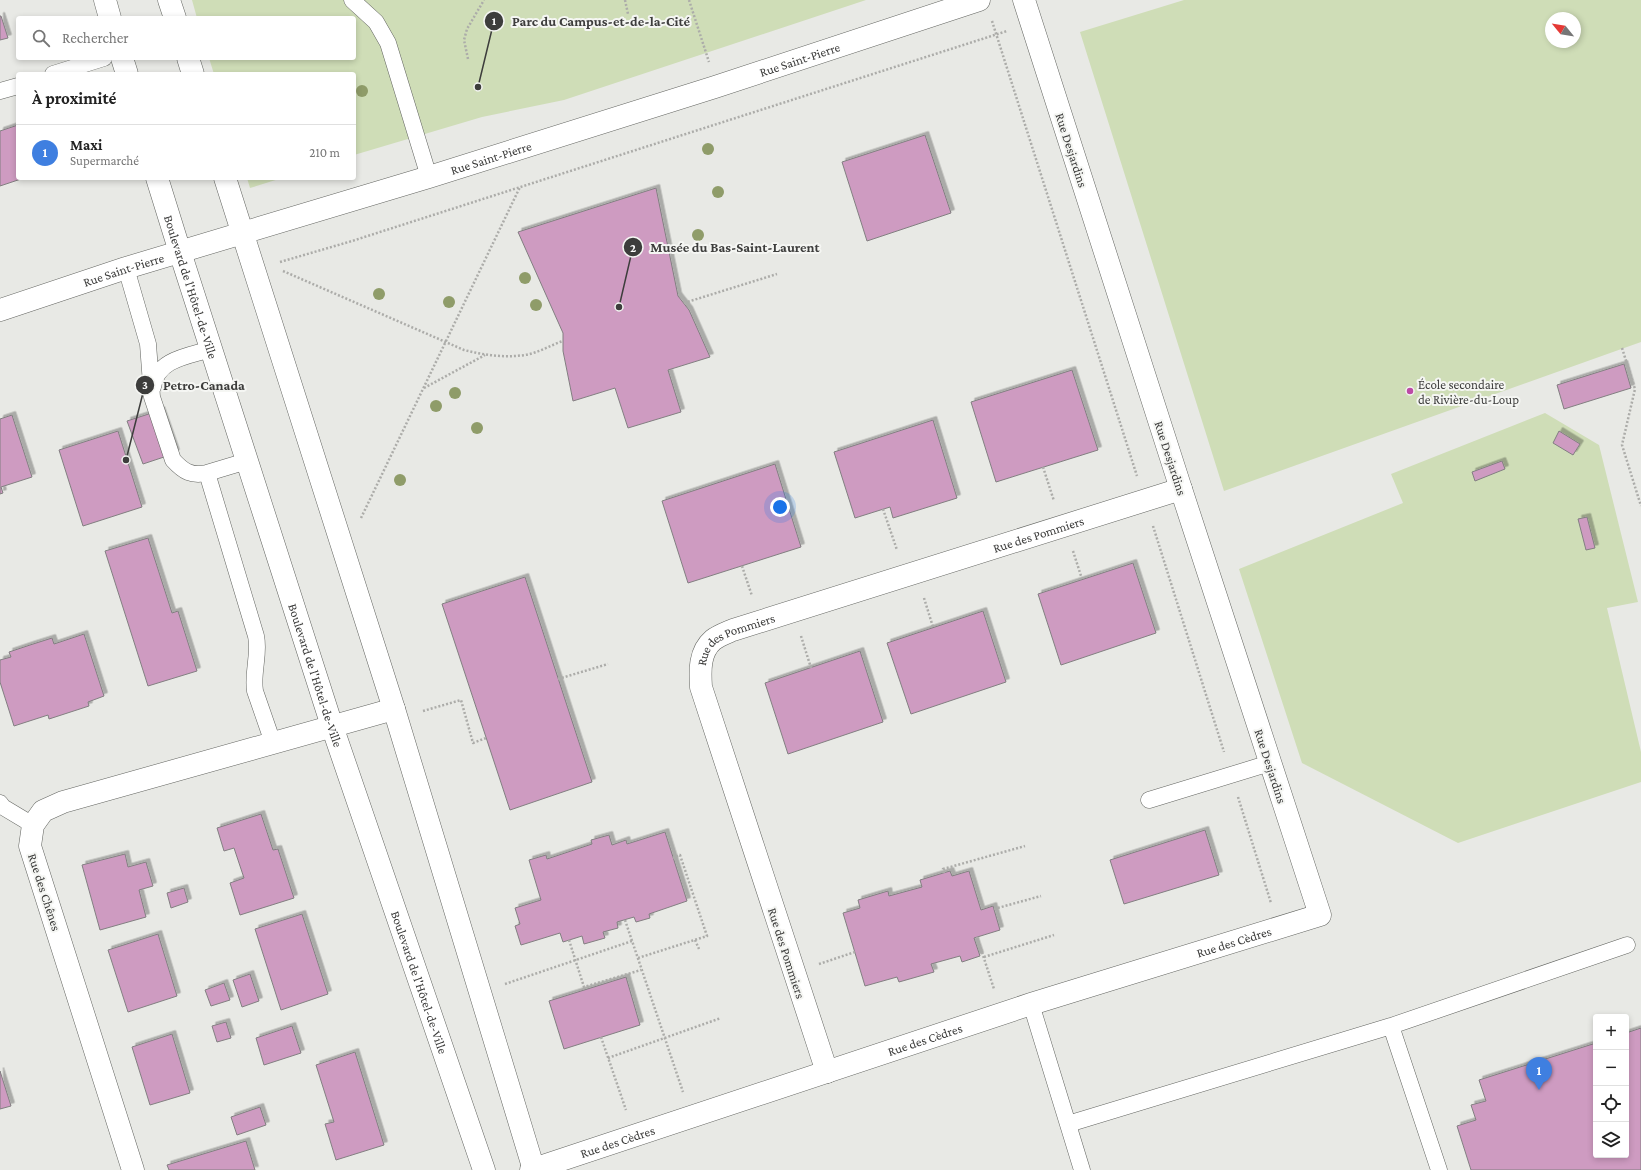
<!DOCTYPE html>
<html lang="fr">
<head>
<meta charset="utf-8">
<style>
  :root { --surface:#fff; --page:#f6f6f6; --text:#222; --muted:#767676; --line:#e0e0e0; --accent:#d93025 }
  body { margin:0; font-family:"Crimson Pro",serif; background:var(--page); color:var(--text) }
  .controls { position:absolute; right:12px; bottom:12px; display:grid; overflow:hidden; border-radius:4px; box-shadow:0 2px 6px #0003 }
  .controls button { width:36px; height:36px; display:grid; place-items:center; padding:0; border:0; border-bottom:1px solid var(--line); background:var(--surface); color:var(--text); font:20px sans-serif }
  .compass { position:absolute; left:1545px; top:12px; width:36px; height:36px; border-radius:50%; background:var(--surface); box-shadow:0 2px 6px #0003; rotate:300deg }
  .you { position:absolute; left:780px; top:507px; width:14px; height:14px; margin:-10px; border:3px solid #fff; border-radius:50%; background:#1a73e8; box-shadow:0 0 0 6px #1a73e833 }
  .badge { display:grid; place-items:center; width:26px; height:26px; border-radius:50%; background:var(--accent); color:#fff; font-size:13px; font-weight:700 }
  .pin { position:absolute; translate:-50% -33px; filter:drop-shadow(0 1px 2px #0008) }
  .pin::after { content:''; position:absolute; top:21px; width:14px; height:12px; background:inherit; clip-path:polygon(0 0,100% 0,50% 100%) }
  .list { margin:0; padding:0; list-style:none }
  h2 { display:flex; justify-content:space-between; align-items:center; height:52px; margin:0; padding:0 16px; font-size:17px }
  h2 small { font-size:13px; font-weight:400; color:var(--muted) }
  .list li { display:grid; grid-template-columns:26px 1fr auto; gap:12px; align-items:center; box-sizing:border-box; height:56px; padding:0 16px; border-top:1px solid var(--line) }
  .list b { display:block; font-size:15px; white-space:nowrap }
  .list p { margin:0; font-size:13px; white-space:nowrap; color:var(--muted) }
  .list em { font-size:13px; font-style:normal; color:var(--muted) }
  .icon { flex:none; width:22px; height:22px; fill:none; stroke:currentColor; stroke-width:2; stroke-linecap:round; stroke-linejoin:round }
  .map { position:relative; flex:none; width:1641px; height:1170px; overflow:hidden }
  .search { position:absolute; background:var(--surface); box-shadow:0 2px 6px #0003; left:16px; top:16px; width:340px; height:44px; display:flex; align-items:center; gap:10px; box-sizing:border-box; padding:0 14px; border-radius:4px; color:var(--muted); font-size:15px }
  .panel { position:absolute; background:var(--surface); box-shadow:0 2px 6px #0003; left:16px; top:72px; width:340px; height:108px; border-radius:4px }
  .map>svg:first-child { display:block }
  .green { fill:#cfddb7; fill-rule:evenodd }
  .building { fill:#ce9bc1; stroke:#827f81; filter:url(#shadow) }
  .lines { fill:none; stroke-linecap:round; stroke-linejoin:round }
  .service-casing { stroke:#636561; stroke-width:17 }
  .minor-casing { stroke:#636561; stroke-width:23 }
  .tertiary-casing { stroke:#636561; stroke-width:23 }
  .secondary-casing { stroke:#636561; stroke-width:23 }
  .path { stroke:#acaca9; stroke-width:2.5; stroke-dasharray:2 2; stroke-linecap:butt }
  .service { stroke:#fff; stroke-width:16 }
  .minor { stroke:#fff; stroke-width:22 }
  .tertiary { stroke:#fff; stroke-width:22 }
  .secondary { stroke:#fff; stroke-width:22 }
  .tree { fill:#8f9c69 }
  .poi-dot { fill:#bc4aa5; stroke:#f5f6f3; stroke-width:1.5 }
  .labels { text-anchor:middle; stroke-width:4; stroke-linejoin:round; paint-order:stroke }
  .street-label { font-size:13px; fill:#3d3d3c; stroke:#f5f6f3 }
  .poi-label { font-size:13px; fill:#3d3d3c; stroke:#f5f6f3; text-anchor:start }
  .leader { fill:none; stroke:#3d3d3c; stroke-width:1.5 }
  .callout-dot { fill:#3d3d3c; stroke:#f5f6f3; stroke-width:1.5 }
  .mark-label { font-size:12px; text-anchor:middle; font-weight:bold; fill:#fff }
  .callout-label { font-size:14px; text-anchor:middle; font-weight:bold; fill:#3d3d3c; stroke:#f5f6f3; stroke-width:4; stroke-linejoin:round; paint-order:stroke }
</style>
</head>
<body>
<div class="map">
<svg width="1641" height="1170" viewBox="0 0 1641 1170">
  <defs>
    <filter id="shadow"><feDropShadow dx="3.5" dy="-3.5" stdDeviation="0" flood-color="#0004"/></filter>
  </defs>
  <rect width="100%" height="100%" fill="#e8e9e5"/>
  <!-- green -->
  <path class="green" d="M 192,0 L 866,0 L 564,100 L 482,117 L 354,155 L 354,74 L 214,74 L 209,58 L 354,58 L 354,18 L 197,18 Z
    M 1184,0 L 1641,0 L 1641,342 L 1224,491 L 1080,32 ZM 1551,18 L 1575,18 L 1575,42 L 1551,42 Z
    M 247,178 L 282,178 L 250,188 Z
    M 1545,413 L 1599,445 L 1638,602 L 1607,608 L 1641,752 L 1641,782 L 1458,843 L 1302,763 L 1239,569 L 1403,503 L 1391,474 Z"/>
  <!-- building -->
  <path class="building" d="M 0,16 L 1,16 L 8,38 L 0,40 Z
    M 18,125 L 18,178 L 24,178 L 0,186 L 0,131 Z
    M 925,135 L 951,213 L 867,241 L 842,162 Z
    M 656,188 L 678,296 L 689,310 L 710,357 L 668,370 L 681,412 L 628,428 L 615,388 L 573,401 L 563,351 L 563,333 L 518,232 Z
    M 1624,364 L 1631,388 L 1564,409 L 1557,385 Z
    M 1072,370 L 1098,450 L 996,482 L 971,402 Z
    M 161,410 L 176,453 L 143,464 L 127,421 Z
    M 12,415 L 32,477 L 1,487 L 3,493 L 0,494 L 0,419 Z
    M 933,420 L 957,498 L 893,518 L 890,507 L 855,518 L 834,452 Z
    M 118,431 L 142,507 L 83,526 L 59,450 Z
    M 1559,431 L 1580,444 L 1573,455 L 1553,443 Z
    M 1502,461 L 1505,469 L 1475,481 L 1472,472 Z
    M 775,464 L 801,547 L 688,583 L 662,501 Z
    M 1587,517 L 1595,548 L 1586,550 L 1578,519 Z
    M 148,538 L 172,613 L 178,611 L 197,671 L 148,686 L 105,551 Z
    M 1133,563 L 1156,633 L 1061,665 L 1038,594 Z
    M 525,577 L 592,782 L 510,810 L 442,604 Z
    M 983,611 L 1006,682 L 911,714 L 887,643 Z
    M 84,634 L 104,696 L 88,702 L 89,706 L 49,719 L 48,715 L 14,726 L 0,682 L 0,660 L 11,657 L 9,652 L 30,645 L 52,638 L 54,644 Z
    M 860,651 L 883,722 L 788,754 L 765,683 Z
    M 261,814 L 273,850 L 278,849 L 294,898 L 240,915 L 230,883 L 244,878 L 234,848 L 224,851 L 217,828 Z
    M 1205,830 L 1219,875 L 1124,904 L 1110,860 Z
    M 665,832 L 687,901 L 649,914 L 650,918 L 636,922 L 634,917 L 617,922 L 618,928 L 603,932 L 605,938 L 584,944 L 582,936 L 563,942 L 560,933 L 521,945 L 515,926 L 520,924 L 515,908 L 541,900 L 529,860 L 546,855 L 547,859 L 592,844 L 591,840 L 609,835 L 612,845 L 626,840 L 627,844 Z
    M 125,854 L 128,867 L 146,862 L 153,886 L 139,890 L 146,917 L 100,930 L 82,865 Z
    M 950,871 L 952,876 L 969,871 L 981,910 L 993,906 L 1000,930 L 974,938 L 980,956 L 962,962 L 960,956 L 931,964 L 934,972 L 899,982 L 897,977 L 865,986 L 843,913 L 860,908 L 858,900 L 888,891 L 889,896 L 922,887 L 920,880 Z
    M 184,888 L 188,902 L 171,908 L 167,893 Z
    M 302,914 L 328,994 L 281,1010 L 255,929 Z
    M 158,934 L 177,996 L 128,1012 L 108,950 Z
    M 250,974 L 259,1001 L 242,1007 L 233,980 Z
    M 626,977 L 640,1025 L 564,1049 L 549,1001 Z
    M 224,983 L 230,1000 L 211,1006 L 205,990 Z
    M 226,1022 L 231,1038 L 217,1042 L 212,1026 Z
    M 292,1026 L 301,1053 L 264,1065 L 256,1038 Z
    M 1641,1028 L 1641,1170 L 1471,1170 L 1457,1126 L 1476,1120 L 1471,1105 L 1486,1101 L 1479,1080 L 1596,1043 L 1596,1155 L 1626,1155 L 1626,1033 Z
    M 172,1034 L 190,1093 L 150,1105 L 132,1047 Z
    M 355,1052 L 384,1145 L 336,1160 L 325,1124 L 334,1122 L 316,1065 Z
    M 0,1071 L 11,1106 L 0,1109 Z
    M 260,1107 L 266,1125 L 237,1135 L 231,1117 Z
    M 246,1141 L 255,1170 L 169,1170 L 167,1165 Z"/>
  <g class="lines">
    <!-- service casing -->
    <g class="service-casing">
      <path id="service" d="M 352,0 L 376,22 L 388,43 L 429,177
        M 53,74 L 104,58
        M 0,91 L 18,86
        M 126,268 L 148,344 L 152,397 L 173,460 C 184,472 191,476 207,473
        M 153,387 C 157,359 188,356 211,349
        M 247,461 L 207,473 L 256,636 C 260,654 252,672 255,691 L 273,743
        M 1149,800 L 1270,763
        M 0,803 L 3,807 L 33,825
        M 1031,1004 L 1082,1170
        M 1068,1124 L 1391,1026
        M 1439,1170 L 1391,1026 L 1627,945"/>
    </g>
    <!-- minor casing -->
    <g class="minor-casing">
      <g id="minor">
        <path id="s1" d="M 827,1072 L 701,687 C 700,671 699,652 713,640 C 718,636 726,633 733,630 L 1181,489"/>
        <path d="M 133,1170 L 30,846 L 33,825 L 43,811 L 63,802 L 394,709"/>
        <path id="s2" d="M 531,1170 L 1031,1004 L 1320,915 L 1181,489 L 1024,0"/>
      </g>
    </g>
    <!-- tertiary casing -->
    <g class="tertiary-casing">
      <g id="tertiary">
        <path id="s3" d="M 0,310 L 126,268 L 429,177 L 715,87 L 979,0"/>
      </g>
    </g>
    <!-- secondary casing -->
    <g class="secondary-casing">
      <g id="secondary">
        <path d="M 105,0 L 110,18"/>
        <path d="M 169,0 L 175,18"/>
        <path d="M 122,58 L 127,74"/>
        <path d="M 188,58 L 193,74"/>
        <path id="s4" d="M 157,178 L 180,252 L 332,726 L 484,1170"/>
        <path d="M 225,178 L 394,709 L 534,1170"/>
      </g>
    </g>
    <!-- path -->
    <path class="path" d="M 625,0 L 628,14
      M 689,0 L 709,62
      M 992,21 L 1137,476
      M 468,59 L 464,40 L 467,29 L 484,0
      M 280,262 L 352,241 L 1007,31
      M 283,271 L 464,350 C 484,355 504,358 525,355 C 538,353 551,345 563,341
      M 684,303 L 777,274
      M 1622,348 L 1635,389 L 1622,445 L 1641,506
      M 424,388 L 485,355
      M 1043,467 L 1054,501
      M 883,509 L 897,550
      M 361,518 L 520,187
      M 1153,526 L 1224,752
      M 1073,551 L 1082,579
      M 742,566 L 752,596
      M 924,598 L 933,627
      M 801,636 L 811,668
      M 558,679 L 608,664
      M 423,711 L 461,700 L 473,743 L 486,738
      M 1238,797 L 1271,903
      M 944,873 L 943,869 L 1025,846
      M 994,909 L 1041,896
      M 625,920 L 683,1092
      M 977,937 L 994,989
      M 569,940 L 584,987 L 641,970
      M 695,940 L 699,949
      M 984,957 L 1054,935
      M 638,958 L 707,936 L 680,855 L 673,858
      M 819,964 L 855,952
      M 505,984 L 632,941
      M 601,1037 L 626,1110
      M 608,1058 L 721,1018"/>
    <!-- service -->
    <use href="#service" class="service"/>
    <!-- minor -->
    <use href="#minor" class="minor"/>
    <!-- tertiary -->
    <use href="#tertiary" class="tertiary"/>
    <!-- secondary -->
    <use href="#secondary" class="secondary"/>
  </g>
  <!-- trees -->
  <g class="tree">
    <circle cx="362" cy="91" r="6"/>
    <circle cx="708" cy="149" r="6"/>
    <circle cx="718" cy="192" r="6"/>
    <circle cx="698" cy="235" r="6"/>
    <circle cx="525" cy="278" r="6"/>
    <circle cx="379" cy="294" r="6"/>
    <circle cx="449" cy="302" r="6"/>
    <circle cx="536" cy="305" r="6"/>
    <circle cx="455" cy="393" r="6"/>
    <circle cx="436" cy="406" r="6"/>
    <circle cx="477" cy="428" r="6"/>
    <circle cx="400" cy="480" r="6"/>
  </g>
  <!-- markers -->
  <circle class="poi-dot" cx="1410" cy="391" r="4"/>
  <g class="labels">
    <!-- street labels -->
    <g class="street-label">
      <text dy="5" stroke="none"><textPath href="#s3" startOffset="838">Rue Saint-Pierre</textPath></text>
      <text transform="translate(1072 150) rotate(72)" y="5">Rue Desjardins</text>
      <text dy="5" stroke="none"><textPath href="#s3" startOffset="514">Rue Saint-Pierre</textPath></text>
      <text dy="5" stroke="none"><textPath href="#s3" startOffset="130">Rue Saint-Pierre</textPath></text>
      <text dy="5" stroke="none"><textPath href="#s4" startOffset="114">Boulevard de l'Hôtel-de-Ville</textPath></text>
      <text transform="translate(1171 458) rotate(72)" y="5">Rue Desjardins</text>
      <text dy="5" stroke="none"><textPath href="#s1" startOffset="798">Rue des Pommiers</textPath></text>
      <text dy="5" stroke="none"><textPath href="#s1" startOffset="474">Rue des Pommiers</textPath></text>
      <text dy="5" stroke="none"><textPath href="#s4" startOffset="522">Boulevard de l'Hôtel-de-Ville</textPath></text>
      <text transform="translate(1271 766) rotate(72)" y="5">Rue Desjardins</text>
      <text transform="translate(45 892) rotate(72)" y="5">Rue des Chênes</text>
      <text dy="5" stroke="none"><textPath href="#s2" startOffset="739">Rue des Cèdres</textPath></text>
      <text transform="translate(787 953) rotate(72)" y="5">Rue des Pommiers</text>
      <text dy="5" stroke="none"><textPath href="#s4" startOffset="846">Boulevard de l'Hôtel-de-Ville</textPath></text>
      <text dy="5" stroke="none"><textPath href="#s2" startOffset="415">Rue des Cèdres</textPath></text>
      <text dy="5" stroke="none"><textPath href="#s2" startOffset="91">Rue des Cèdres</textPath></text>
    </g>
    <!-- poi labels -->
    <g class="poi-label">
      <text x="1418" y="389">École secondaire<tspan x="1418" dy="15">de Rivière-du-Loup</tspan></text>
    </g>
  </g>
  <!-- callouts -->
  <path class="leader" d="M478 87L494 21M619 307L633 247M126 460L145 385"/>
  <g class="callout-dot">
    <circle cx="478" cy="87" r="4"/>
    <circle cx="619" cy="307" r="4"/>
    <circle cx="126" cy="460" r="4"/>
    <circle cx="494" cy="21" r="10"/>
    <circle cx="633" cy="247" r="10"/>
    <circle cx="145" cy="385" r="10"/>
  </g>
  <g class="mark-label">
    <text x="494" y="25">1</text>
    <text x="633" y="252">2</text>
    <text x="145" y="389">3</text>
  </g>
  <g class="callout-label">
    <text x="601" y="26">Parc du Campus-et-de-la-Cité</text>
    <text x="735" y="252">Musée du Bas-Saint-Laurent</text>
    <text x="204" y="390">Petro-Canada</text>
  </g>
</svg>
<div class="controls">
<button>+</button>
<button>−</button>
<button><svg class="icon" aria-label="locate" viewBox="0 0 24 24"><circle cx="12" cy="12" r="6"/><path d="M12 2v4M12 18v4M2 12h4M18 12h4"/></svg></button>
<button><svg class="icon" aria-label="layers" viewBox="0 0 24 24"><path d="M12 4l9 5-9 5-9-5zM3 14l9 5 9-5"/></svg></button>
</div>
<svg class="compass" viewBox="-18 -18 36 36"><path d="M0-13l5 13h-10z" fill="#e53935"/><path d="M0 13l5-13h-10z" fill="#767676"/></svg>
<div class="you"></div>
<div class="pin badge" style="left:1539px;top:1090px;background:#3f7fe0">1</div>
<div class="search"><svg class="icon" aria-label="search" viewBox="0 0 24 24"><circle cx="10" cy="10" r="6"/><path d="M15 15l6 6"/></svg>Rechercher</div>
<section class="panel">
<h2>À proximité<small></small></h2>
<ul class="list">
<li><span class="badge" style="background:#3f7fe0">1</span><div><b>Maxi</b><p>Supermarché</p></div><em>210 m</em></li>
</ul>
</section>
</div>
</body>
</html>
